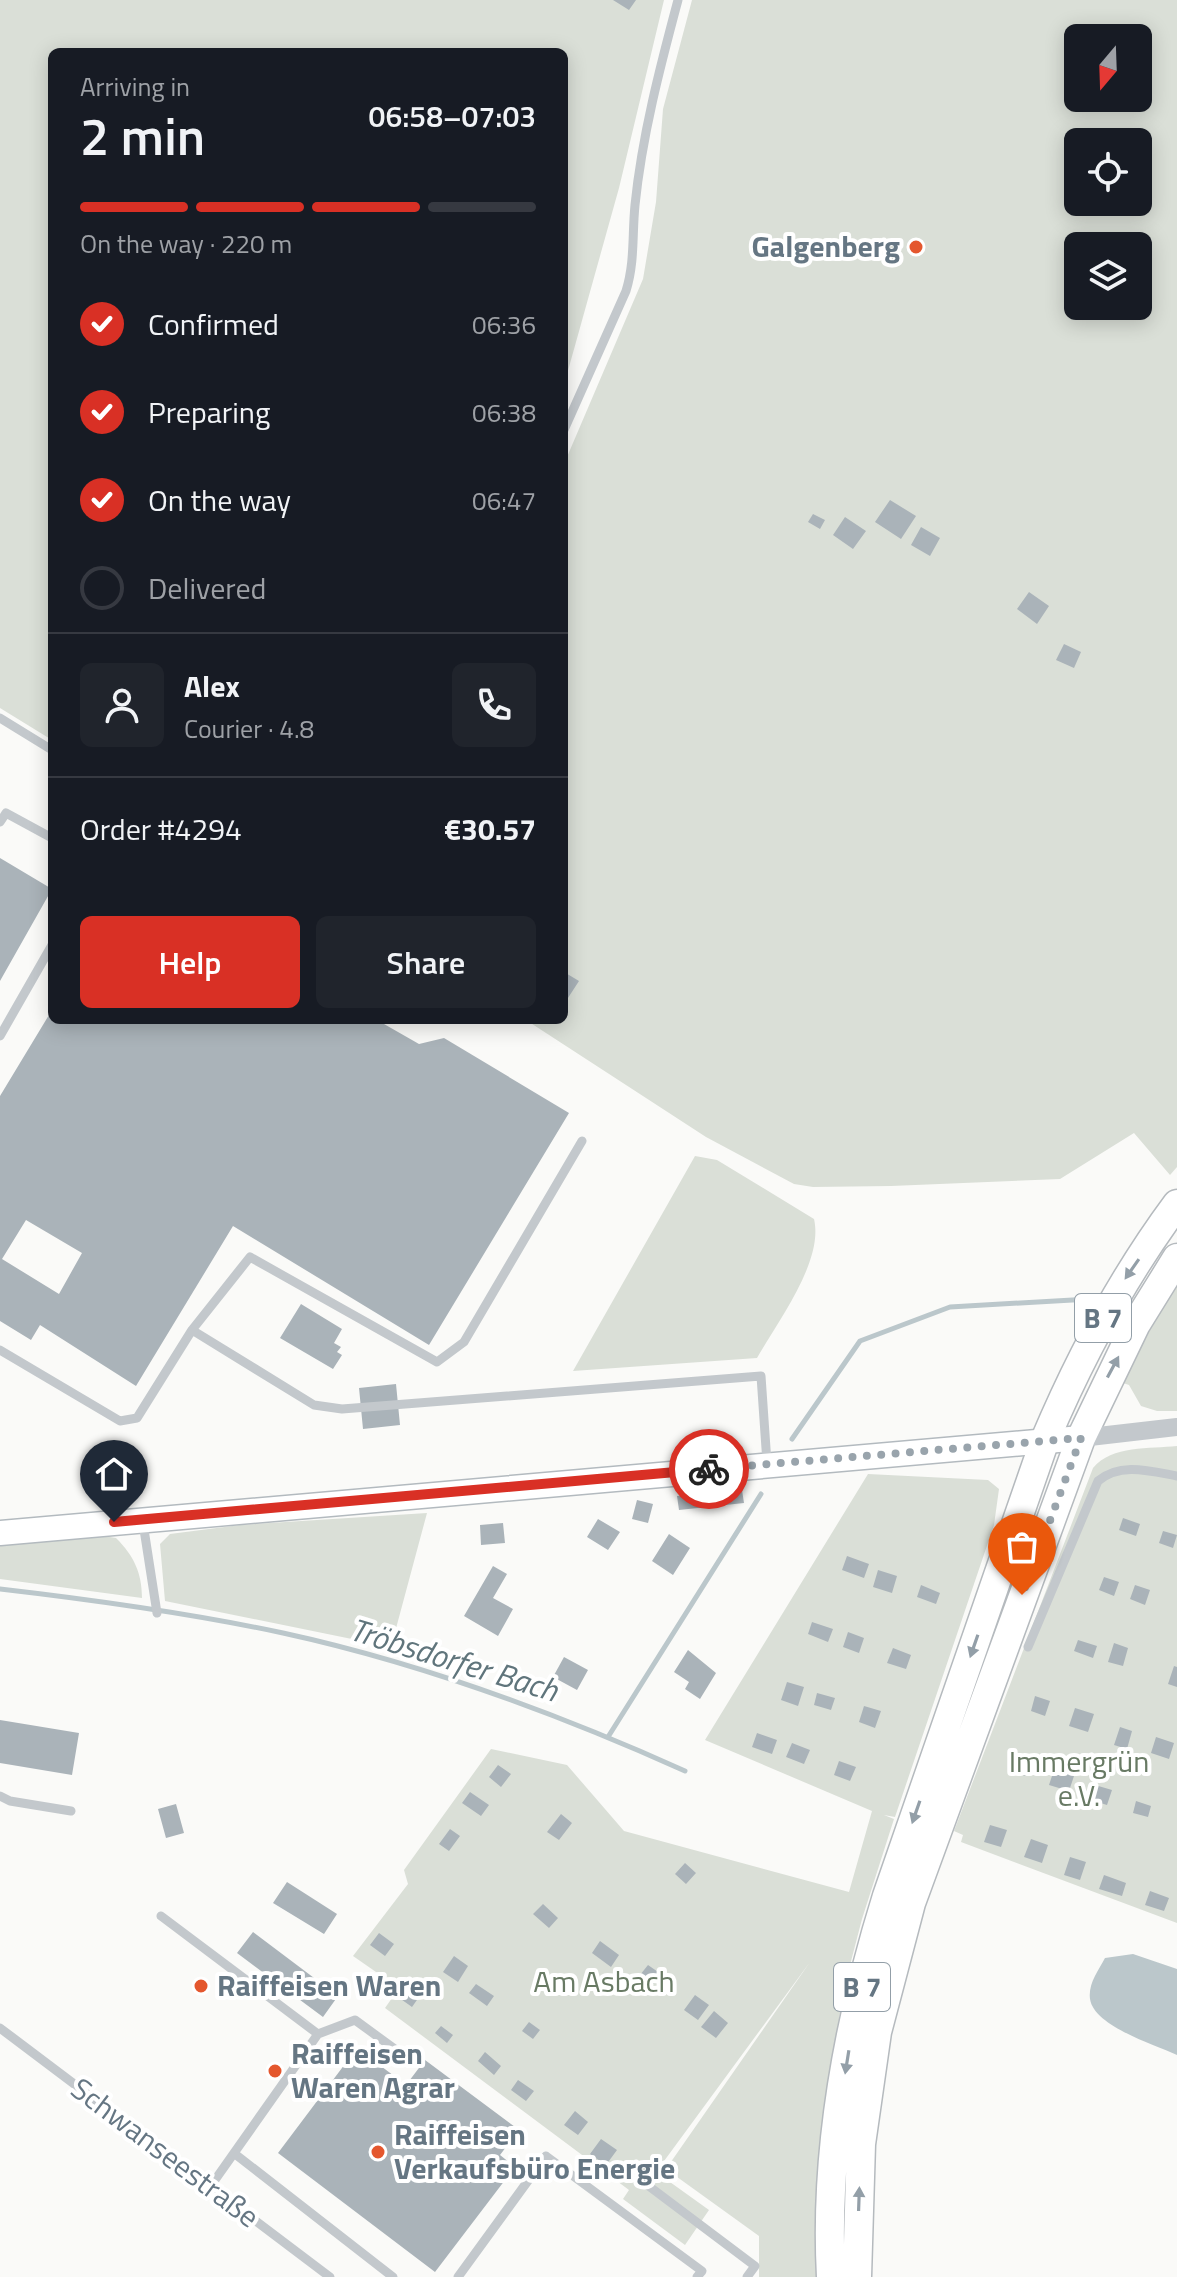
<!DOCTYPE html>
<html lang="en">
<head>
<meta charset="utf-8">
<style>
  body { margin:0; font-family:"Titillium Web",sans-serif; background:#20242c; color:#f1f3f6; height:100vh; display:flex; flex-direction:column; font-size:30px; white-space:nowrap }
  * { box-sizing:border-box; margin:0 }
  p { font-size:26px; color:#9ea1a6 }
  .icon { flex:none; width:44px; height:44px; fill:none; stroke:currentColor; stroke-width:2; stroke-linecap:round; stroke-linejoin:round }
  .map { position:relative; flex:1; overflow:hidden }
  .details { position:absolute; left:48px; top:48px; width:520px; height:976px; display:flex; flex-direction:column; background:#171b24; border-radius:12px; box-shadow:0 4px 20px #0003 }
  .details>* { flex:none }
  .needle { width:52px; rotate:199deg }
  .buttons { position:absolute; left:1064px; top:24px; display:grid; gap:16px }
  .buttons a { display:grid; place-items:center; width:88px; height:88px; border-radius:12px; background:#171b24; box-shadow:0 4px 20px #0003; font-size:40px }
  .pin { position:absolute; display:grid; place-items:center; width:68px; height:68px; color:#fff; margin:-82px -34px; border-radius:50% 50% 50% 0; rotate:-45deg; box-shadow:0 0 8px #0007 }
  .pin .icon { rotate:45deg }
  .courier { position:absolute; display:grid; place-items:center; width:80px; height:80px; margin:-40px; border:6px solid #d93025; border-radius:50%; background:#fff; color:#222; box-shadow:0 2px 10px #0007 }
  .overview em { font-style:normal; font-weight:600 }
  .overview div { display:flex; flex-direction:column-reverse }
  .overview { display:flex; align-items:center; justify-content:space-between; height:136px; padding:0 32px }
  h1 { font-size:52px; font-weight:600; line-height:60px }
  .bar { display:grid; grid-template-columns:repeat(4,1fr); gap:12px 8px; align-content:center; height:96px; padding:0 32px }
  .bar i { height:10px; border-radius:6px; background:#363941 }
  .bar .active { background:#d93025 }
  .bar p { grid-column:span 4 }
  .line { display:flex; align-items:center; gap:20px; padding:0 32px; border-top:2px solid #363941 }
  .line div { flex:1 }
  .round { display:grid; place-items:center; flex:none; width:84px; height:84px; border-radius:12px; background:#20242c }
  ol { padding:0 32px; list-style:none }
  li { display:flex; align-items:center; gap:24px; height:88px }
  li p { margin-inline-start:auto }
  li .icon { padding:8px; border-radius:50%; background:#d93025; color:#fff; stroke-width:4 }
  li:last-child { color:#9ea1a6 }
  li i { width:44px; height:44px; border:4px solid #363941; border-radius:50% }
  .primary-button { display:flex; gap:16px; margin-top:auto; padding:16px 32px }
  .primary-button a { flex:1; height:92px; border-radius:12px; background:#d93025; color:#fff; font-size:32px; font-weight:600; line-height:92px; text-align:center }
  .primary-button a+a { background:#20242c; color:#f1f3f6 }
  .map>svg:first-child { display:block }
</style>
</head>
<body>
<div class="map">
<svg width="1177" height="2277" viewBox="0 0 1177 2277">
  <rect width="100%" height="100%" fill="#fafaf8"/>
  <path fill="#dadfd7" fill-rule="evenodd" d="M0 0H664L619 188 564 385V52H52V740L0 708Z
    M692 0H1177V1167L1170 1175 1134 1133 1060 1179 891 1186 813 1187 794 1184 706 1137 526 1020H564V464L643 279 656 202 663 109ZM1078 38H1138V98H1078ZM1078 142H1138V202H1078ZM1078 246H1138V306H1078Z
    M695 1156 717 1160 814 1219C824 1261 778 1321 757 1358L573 1371Z
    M1177 1275V1411H1157L1141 1406 1129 1385 1123 1383 1126 1368Z
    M1177 1446V1923L961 1842 963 1835 954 1831 1093 1468C1112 1445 1150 1449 1177 1446Z
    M868 1474 988 1480 999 1489 994 1525 895 1817 884 1815 894 1819 862 1919 843 1992 834 2055 822 2277H759V2236L666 2169 810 1962 656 2172 709 2210 685 2245 623 2199 629 2190 385 2008 399 1988 353 1956 408 1884 404 1870 491 1749 567 1765 624 1831 849 1892 872 1811 705 1740Z
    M427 1513 391 1647 165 1601 160 1544 170 1534 240 1525Z
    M104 1536 116 1538C134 1556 142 1573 142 1598L0 1579V1545Z"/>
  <path fill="#bbc7cb" d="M1133 1954 1177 1969V2055C1153 2044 1094 2026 1090 1999 1088 1984 1098 1971 1105 1958Z"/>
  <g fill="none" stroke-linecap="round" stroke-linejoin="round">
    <path stroke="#bbc7cb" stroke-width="5" d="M792 1439 860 1341 950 1307 1090 1299
      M0 1589C95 1600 189 1613 283 1633 421 1663 556 1713 685 1771
      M608 1737 761 1494"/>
  </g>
  <path fill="#aab3b9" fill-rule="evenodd" d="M613 0H636L629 10Z
    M890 500 916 516 901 539 875 522Z
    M813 514 825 520 820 529 808 522Z
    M845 517 866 531 853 549 833 535Z
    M921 527 940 538 930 556 911 545Z
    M1029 592 1049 606 1037 624 1017 609Z
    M1064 644 1081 652 1074 668 1056 660Z
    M0 858 52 889 0 981Z
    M564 972 579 981 566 1001 564 1000Z
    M52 1010V1020H377L419 1044 444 1038 569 1113 429 1345 233 1226 136 1386 40 1325 31 1340 0 1321V1096ZM26 1220 82 1253 59 1294 2 1259Z
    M301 1304 342 1329 334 1343 341 1347 337 1352 342 1355 333 1369 280 1338Z
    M396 1384 400 1425 363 1429 359 1388Z
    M742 1490 744 1503 679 1510 677 1496Z
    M637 1500 653 1504 648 1523 632 1519Z
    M1123 1518 1140 1524 1136 1536 1119 1530Z
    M598 1519 620 1532 608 1550 587 1537Z
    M503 1523 505 1543 481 1545 480 1525Z
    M1163 1531 1177 1535 1173 1548 1159 1543Z
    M669 1534 690 1548 673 1575 652 1561Z
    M847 1556 869 1564 864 1578 842 1570Z
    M493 1566 507 1574 493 1598 513 1609 498 1636 464 1616Z
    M878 1570 897 1576 892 1593 873 1587Z
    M1104 1577 1119 1582 1114 1596 1099 1590Z
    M921 1585 940 1593 936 1604 917 1597Z
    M1135 1585 1150 1590 1145 1605 1130 1599Z
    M812 1622 833 1629 828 1642 808 1634Z
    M848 1632 864 1638 859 1653 843 1647Z
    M1078 1640 1097 1646 1093 1658 1074 1651Z
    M1114 1643 1128 1648 1123 1666 1108 1662Z
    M893 1648 911 1655 906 1669 887 1663Z
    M688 1650 716 1673 700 1699 685 1689 689 1682 674 1672Z
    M564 1657 588 1670 577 1690 553 1677Z
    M1174 1666 1177 1667V1687L1168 1684Z
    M787 1682 804 1687 798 1706 781 1700Z
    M817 1693 835 1698 831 1710 814 1705Z
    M1035 1696 1050 1701 1045 1716 1031 1711Z
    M864 1706 881 1711 875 1728 859 1722Z
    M1075 1708 1094 1714 1088 1732 1069 1726Z
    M0 1720 79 1733 72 1775 0 1763Z
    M1120 1727 1132 1731 1127 1749 1114 1745Z
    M757 1733 777 1740 772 1754 752 1747Z
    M1156 1737 1174 1743 1169 1759 1151 1753Z
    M792 1743 810 1750 804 1764 786 1757Z
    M1013 1758 1030 1763 1026 1776 1009 1771Z
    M839 1761 856 1767 850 1781 834 1775Z
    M498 1765 511 1774 501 1787 489 1777Z
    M1055 1767 1075 1773 1069 1791 1049 1785Z
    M1095 1785 1112 1790 1107 1805 1091 1800Z
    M470 1792 489 1805 481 1816 462 1803Z
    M1136 1801 1151 1806 1148 1817 1133 1813Z
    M176 1804 184 1833 166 1838 158 1809Z
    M561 1814 572 1823 559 1840 547 1832Z
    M990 1825 1007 1830 1001 1847 984 1842Z
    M450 1829 460 1836 449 1851 439 1844Z
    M1031 1839 1048 1845 1042 1863 1024 1857Z
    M1070 1857 1086 1862 1080 1880 1064 1875Z
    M685 1863 696 1873 686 1884 675 1874Z
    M1104 1875 1126 1883 1122 1896 1099 1889Z
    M287 1882 337 1914 324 1934 273 1903Z
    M1150 1891 1169 1898 1164 1911 1145 1905Z
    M543 1904 558 1918 549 1928 533 1914Z
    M253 1932 338 1996 323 2017 237 1953Z
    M379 1933 394 1944 385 1956 370 1945Z
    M600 1941 619 1955 611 1967 592 1953Z
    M454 1956 468 1966 458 1982 443 1972Z
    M648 1965 661 1974 653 1984 640 1975Z
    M411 1980 424 1990 412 2007 398 1997Z
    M476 1984 494 1996 487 2006 469 1993Z
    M695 1995 709 2005 698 2020 684 2010Z
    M714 2011 728 2023 716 2038 701 2027Z
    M529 2022 540 2030 533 2039 522 2031Z
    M441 2026 453 2035 447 2043 435 2033Z
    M357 2048 406 2085 425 2060 519 2130 500 2155 515 2167 435 2272 278 2153Z
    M485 2052 501 2066 494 2075 478 2061Z
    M518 2080 534 2091 526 2101 511 2090Z
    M575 2111 588 2122 578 2135 564 2125Z
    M601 2139 617 2150 606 2165 590 2154Z"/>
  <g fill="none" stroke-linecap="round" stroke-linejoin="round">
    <g stroke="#b3babf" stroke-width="27">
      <path id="secondary" d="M0 1533 1081 1438"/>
    </g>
    <g stroke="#b5babe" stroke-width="31">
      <path id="primary" d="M831 2277C824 2149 849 2018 887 1896L1045 1440C1081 1355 1122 1278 1177 1204
        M857 2277 861 2144 877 2032 911 1903 1081 1438 1136 1324 1177 1258"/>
    </g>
    <path stroke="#c3c8cc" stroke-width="9" d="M564 430 626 291C635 262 632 235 635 205 642 136 660 67 678 0
      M0 718 52 750
      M0 822 6 813 52 838
      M0 1036 52 945
      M582 1141 464 1342 437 1362 250 1257 192 1330 314 1405 342 1409 761 1376 767 1463
      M0 1350 120 1421 137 1418 192 1330
      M143 1523 157 1613
      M1028 1647 1098 1481C1120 1462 1150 1471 1177 1476
      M0 1796 10 1801 71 1811
      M161 1916 318 2034
      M0 2028 330 2277
      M235 2154 393 2277
      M642 2181 755 2266 747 2277
      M210 2187 318 2034 355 2020 407 2058
      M458 2277 546 2156 702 2271 697 2277"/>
    <path stroke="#c3c8cc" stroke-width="18" d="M1081 1438 1177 1427"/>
    <use href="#secondary" stroke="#fff" stroke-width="24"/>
    <use href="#primary" stroke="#fff" stroke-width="28"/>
  </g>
  <defs><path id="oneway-solid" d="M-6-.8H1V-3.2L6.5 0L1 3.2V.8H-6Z" transform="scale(2)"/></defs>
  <g fill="#939fa8">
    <use href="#oneway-solid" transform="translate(1132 1269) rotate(125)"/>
    <use href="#oneway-solid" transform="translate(1113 1367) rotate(-62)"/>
    <use href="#oneway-solid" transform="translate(974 1646) rotate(109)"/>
    <use href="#oneway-solid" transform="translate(916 1812) rotate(109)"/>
    <use href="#oneway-solid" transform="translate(847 2062) rotate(99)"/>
    <use href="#oneway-solid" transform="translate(859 2199) rotate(-88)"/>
  </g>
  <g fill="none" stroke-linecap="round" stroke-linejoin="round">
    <path stroke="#99a4ac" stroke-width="8" stroke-dasharray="0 14.4" d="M709 1469 1081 1438 1022 1595"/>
    <path stroke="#d93025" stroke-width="10" d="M114 1522 709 1469"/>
  </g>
  <g fill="#e4572e" stroke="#fff" stroke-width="3">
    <circle cx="916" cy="247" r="8"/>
    <circle cx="201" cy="1986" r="8"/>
    <circle cx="275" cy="2071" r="8"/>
    <circle cx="378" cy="2152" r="8"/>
  </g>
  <g text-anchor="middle" stroke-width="8" stroke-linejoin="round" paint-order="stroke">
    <g fill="#fff" stroke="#939fa8" stroke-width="2">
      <rect x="1075" y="1294" width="56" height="48" rx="6"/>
      <rect x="834" y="1963" width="56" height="48" rx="6"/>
    </g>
    <g font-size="28" font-weight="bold" fill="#657683">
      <text x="1103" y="1328">B 7</text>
      <text x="862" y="1997">B 7</text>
    </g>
    <g font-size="30" font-weight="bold" fill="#657683" stroke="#fff" text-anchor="start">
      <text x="900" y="257" text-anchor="end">Galgenberg</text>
      <text x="217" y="1996">Raiffeisen Waren</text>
      <text x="291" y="2064">Raiffeisen<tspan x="291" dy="34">Waren Agrar</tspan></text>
      <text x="394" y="2145">Raiffeisen<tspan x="394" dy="34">Verkaufsbüro Energie</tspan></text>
    </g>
    <g font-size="30" fill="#687a64" stroke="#fff">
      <text x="1079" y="1772">Immergrün<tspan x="1079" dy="34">e.V.</tspan></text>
      <text x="604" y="1992">Am Asbach</text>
    </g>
    <g font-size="30" fill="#657683" stroke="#fff">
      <text transform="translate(165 2153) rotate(37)" y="10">Schwanseestraße</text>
    </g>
    <g font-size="32" font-style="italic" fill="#60757c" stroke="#fff">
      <text transform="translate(454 1660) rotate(17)" y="11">Tröbsdorfer Bach</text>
    </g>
  </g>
</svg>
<div class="buttons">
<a><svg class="needle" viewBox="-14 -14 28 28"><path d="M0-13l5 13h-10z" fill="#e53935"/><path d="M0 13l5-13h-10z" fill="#9ea1a6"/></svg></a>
<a><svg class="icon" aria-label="locate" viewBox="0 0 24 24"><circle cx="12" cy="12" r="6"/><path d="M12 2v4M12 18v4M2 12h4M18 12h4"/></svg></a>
<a><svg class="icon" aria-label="layers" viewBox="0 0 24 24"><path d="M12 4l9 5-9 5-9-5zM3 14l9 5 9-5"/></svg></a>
</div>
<div class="pin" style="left:1022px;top:1595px;background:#ea580c"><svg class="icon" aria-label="bag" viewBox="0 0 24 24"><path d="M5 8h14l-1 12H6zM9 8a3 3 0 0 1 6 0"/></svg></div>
<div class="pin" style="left:114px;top:1522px;background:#1f2937"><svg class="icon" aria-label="home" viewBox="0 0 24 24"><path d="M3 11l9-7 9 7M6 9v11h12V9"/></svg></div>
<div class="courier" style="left:709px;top:1469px"><svg class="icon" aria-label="bike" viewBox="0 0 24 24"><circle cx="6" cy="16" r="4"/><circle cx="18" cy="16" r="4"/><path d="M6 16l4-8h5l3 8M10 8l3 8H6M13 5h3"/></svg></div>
<section class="details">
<div class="overview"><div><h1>2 min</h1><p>Arriving in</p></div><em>06:58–07:03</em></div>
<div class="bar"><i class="active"></i><i class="active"></i><i class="active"></i><i></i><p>On the way · 220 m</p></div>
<ol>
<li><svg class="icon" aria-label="check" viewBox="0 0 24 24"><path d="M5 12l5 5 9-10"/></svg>Confirmed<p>06:36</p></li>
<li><svg class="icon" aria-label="check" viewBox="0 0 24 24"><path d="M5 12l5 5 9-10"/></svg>Preparing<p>06:38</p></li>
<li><svg class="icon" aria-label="check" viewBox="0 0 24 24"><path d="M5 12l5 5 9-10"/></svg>On the way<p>06:47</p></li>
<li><i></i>Delivered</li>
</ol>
<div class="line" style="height:144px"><a class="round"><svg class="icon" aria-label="person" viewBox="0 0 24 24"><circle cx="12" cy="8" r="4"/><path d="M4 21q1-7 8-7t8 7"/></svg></a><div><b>Alex</b><p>Courier · 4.8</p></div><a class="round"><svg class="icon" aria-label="phone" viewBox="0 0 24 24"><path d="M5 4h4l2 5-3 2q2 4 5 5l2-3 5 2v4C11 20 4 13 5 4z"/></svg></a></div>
<div class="line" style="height:104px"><div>Order #4294</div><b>€30.57</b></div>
<div class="primary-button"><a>Help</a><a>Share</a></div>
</section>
</div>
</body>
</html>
